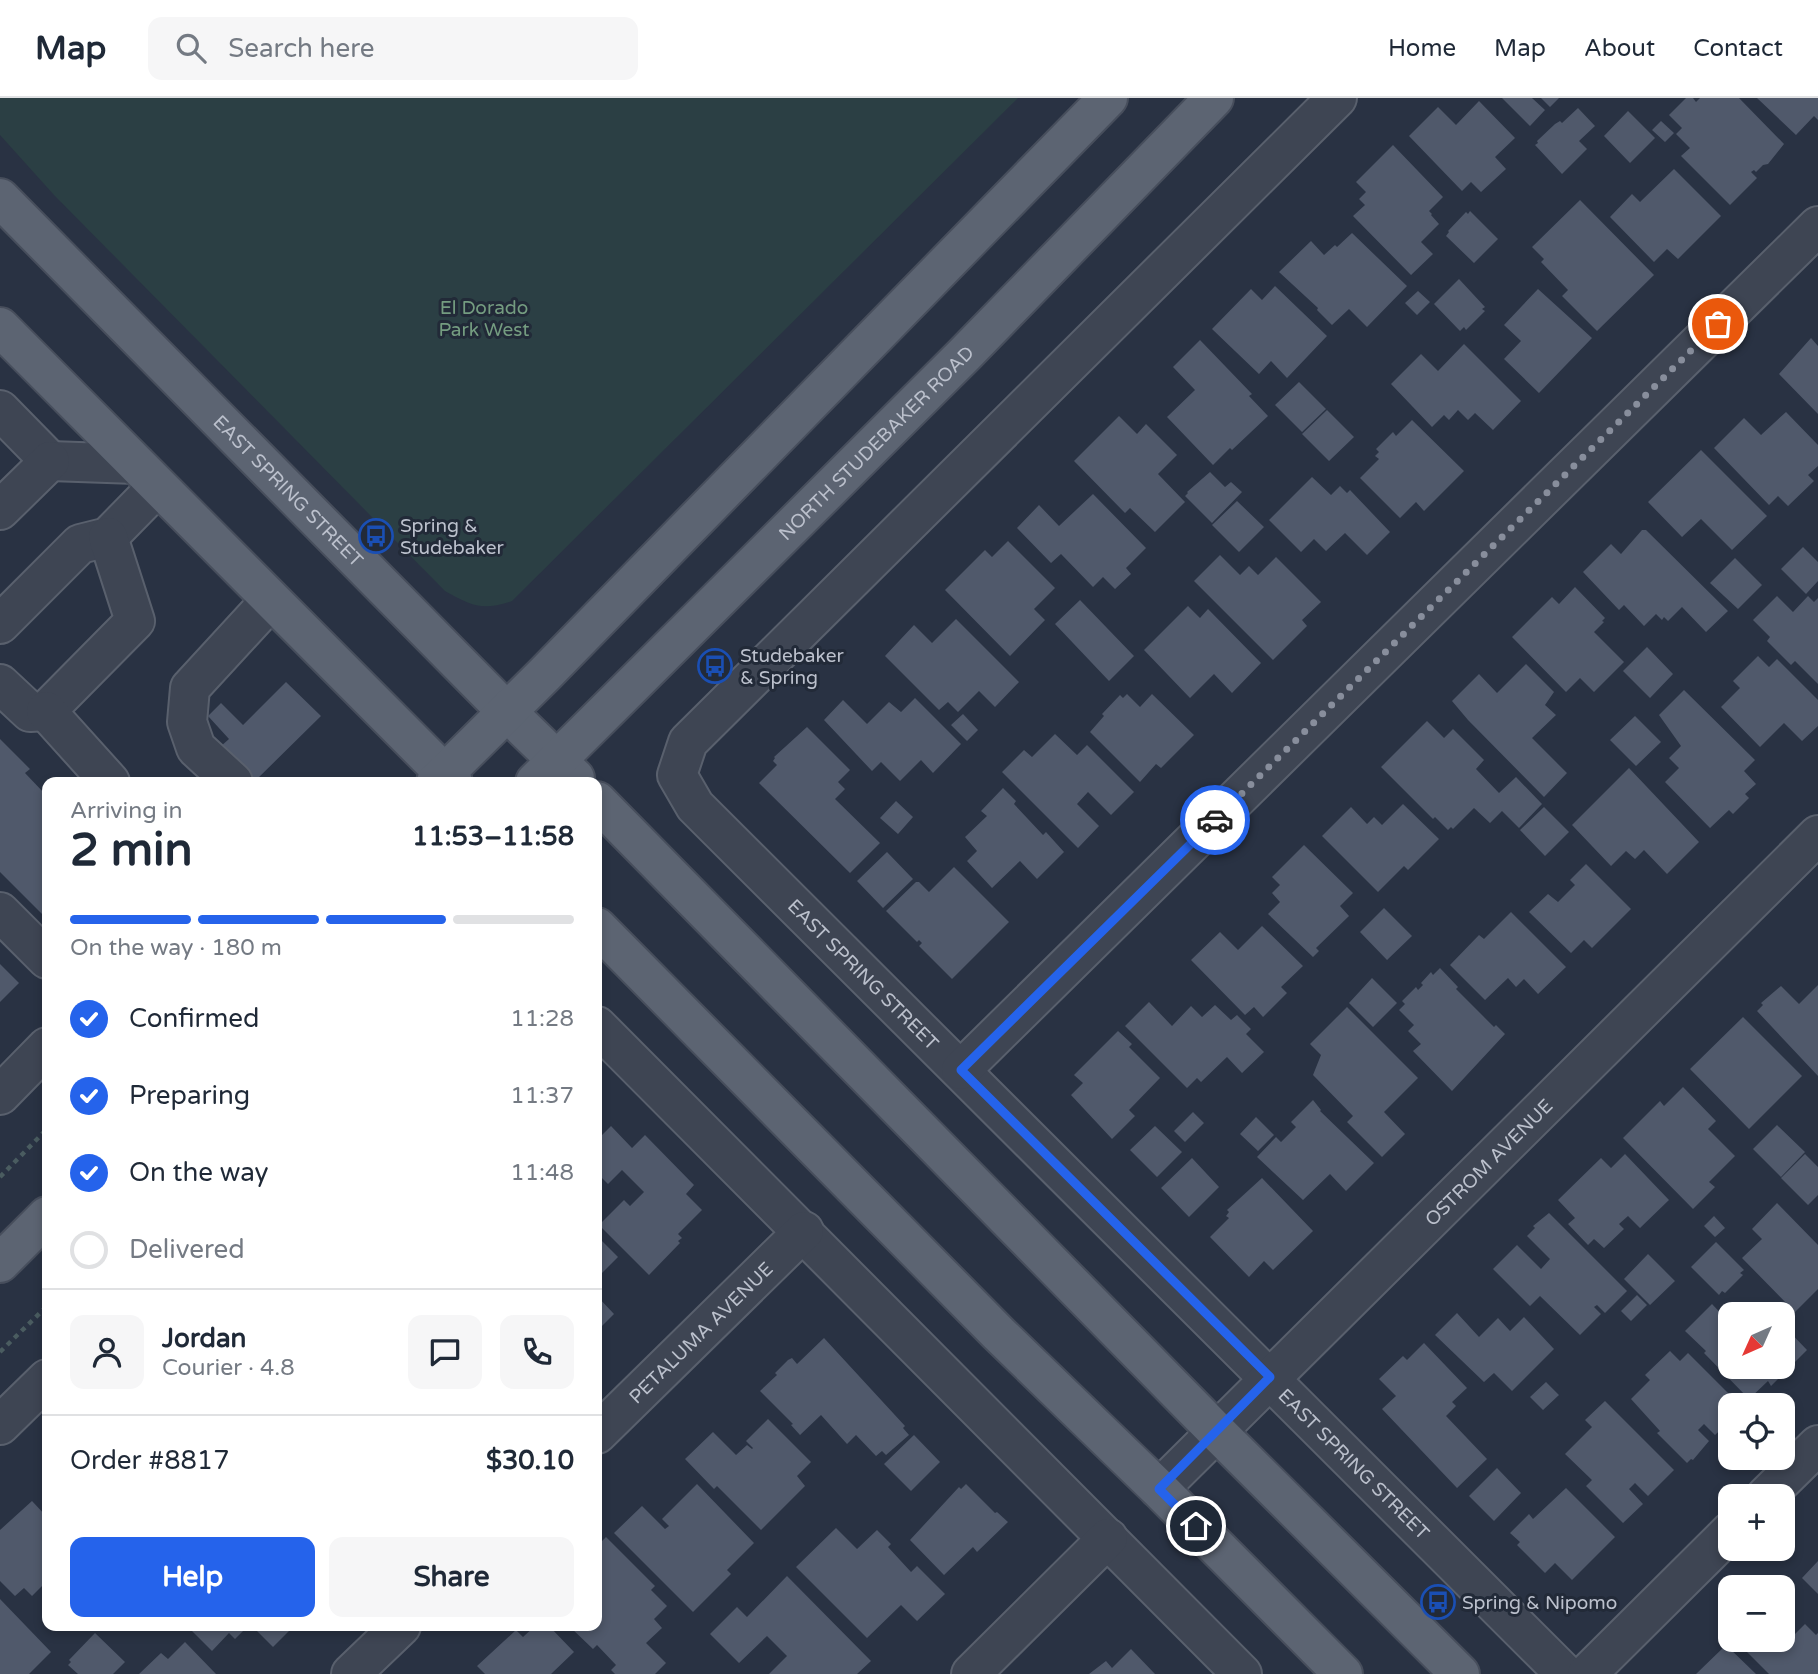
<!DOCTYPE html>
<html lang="en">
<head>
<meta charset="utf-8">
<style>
  body { margin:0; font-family:"Varela Round",sans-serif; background:#f6f6f7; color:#1f2937; height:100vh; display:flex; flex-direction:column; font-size:26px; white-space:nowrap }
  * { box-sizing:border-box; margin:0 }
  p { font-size:23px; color:#747a83 }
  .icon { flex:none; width:38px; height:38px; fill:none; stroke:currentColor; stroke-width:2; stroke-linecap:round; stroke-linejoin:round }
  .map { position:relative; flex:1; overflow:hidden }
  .drawer { position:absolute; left:42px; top:679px; width:560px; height:854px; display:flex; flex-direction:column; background:#fff; border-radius:14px; box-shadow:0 4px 10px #0003 }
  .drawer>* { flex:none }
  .needle { width:46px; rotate:225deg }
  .tools { position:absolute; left:1718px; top:1204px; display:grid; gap:14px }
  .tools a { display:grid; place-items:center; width:77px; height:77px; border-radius:14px; background:#fff; box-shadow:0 4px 10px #0003; font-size:35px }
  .pin { position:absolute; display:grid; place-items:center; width:60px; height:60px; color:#fff; margin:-30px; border:4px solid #fff; border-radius:50%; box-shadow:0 2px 7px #0007 }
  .courier { position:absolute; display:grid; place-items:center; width:70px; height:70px; margin:-35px; border:5px solid #2563eb; border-radius:50%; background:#fff; color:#222; box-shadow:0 2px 9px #0007 }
  .head em { font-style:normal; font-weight:700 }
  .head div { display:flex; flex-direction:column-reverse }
  .head { display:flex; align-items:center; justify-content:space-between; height:119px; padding:0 28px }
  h1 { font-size:46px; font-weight:700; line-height:52px }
  .bar { display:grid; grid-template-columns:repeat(4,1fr); gap:10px 7px; align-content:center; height:84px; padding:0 28px }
  .bar i { height:9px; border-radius:5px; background:#e0e1e3 }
  .bar .on { background:#2563eb }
  .bar p { grid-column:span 4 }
  .line { display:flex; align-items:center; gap:18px; padding:0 28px; border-top:2px solid #e0e1e3 }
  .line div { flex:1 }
  .round { display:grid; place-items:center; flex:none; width:74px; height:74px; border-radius:14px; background:#f6f6f7 }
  ol { padding:0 28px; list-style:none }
  li { display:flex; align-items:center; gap:21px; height:77px }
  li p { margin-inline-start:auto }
  li .icon { padding:7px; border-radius:50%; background:#2563eb; color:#fff; stroke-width:4 }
  li:last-child { color:#747a83 }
  li i { width:38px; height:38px; border:4px solid #e0e1e3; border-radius:50% }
  .button { display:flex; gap:14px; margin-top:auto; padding:14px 28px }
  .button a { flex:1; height:80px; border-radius:14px; background:#2563eb; color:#fff; font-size:28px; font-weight:700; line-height:80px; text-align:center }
  .button a+a { background:#f6f6f7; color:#1f2937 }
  header { display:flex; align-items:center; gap:42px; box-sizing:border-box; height:98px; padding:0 35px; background:#fff; border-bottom:2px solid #e0e1e3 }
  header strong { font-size:33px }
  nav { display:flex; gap:38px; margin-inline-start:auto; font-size:24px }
  .search { width:490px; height:63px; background:#f6f6f7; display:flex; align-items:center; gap:18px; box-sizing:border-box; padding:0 24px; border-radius:14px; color:#747a83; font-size:26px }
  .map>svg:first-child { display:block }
</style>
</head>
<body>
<header>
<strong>Map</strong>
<div class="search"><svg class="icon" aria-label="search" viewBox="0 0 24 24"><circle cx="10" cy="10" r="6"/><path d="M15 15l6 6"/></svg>Search here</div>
<nav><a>Home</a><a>Map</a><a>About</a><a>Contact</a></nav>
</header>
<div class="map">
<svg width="1818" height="1576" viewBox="0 0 1818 1576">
  <rect width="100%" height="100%" fill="#293243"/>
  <path fill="#2b3f44" d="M0 0H1018L512 503C482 513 472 508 445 493L54 97 0 37Z"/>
  <path fill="#50596b" d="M1502 0H1532L1545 12 1530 28Z
    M1541 0H1559L1550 9Z
    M1686 0H1693L1696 4 1700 0H1739L1784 46 1768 66 1763 67 1756 74 1754 72 1751 74 1757 80 1730 107 1681 58 1690 50 1676 36 1682 30 1669 17Z
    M1757 0H1818V22L1814 18 1796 37Z
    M1479 3 1515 40 1495 59 1506 71 1481 94 1471 84 1462 93 1409 38 1438 9 1456 27Z
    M1578 10 1595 28 1579 43 1587 51 1562 76 1535 47 1538 45 1537 43 1555 26 1560 23 1562 25Z
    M1628 13 1655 40 1630 65 1604 38Z
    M1661 23 1674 35 1665 44 1652 32Z
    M1393 47 1443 99 1429 113 1432 116 1431 117 1439 126 1421 144 1433 156 1411 177 1353 118 1365 107 1359 101 1366 94 1356 84Z
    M1674 71 1721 118 1678 161 1667 151 1654 164 1610 119 1632 96 1640 104Z
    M1580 102 1654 177 1597 233 1562 198 1568 192 1541 164 1544 161 1532 149Z
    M1470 113 1498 141 1474 165 1446 138 1449 134 1448 133 1466 114 1468 116Z
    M1352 135 1407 188 1367 229 1349 211 1332 227 1317 212 1318 210 1279 174 1311 143 1324 157 1335 147 1337 149Z
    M1459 181 1485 209 1482 211 1485 213 1466 232 1464 229 1460 233 1434 206Z
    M1275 188 1327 238 1287 280 1271 263 1259 276 1212 231 1251 191 1262 202Z
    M1538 191 1592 240 1539 295 1504 261 1521 243 1504 227Z
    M1418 193 1430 204 1417 217 1405 205Z
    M1811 240 1818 248V316L1779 276Z
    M1200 242 1252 296 1249 298 1268 318 1232 352 1230 350 1213 367 1167 319 1195 292 1173 269Z
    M1464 246 1521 303 1493 332 1475 315 1468 322 1458 312 1449 322 1444 317 1432 329 1391 286 1421 256 1438 273Z
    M1299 284 1326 311 1302 334 1275 307Z
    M1327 312 1354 339 1329 363 1302 336Z
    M1786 314 1818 347V368L1808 377 1814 383 1788 408 1778 398 1769 407 1714 350 1744 320 1761 337Z
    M1119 318 1137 336 1146 326 1177 357 1158 376 1185 404 1155 434 1130 410 1125 415 1074 363Z
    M1412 322 1464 373 1424 413 1416 404 1400 420 1360 380 1379 361 1375 358 1379 354 1376 351 1393 334 1396 338Z
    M1701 352 1767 418 1732 452 1701 421 1682 439 1648 404Z
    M1210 374 1225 389 1231 384 1242 394 1212 425 1185 398 1188 395 1187 394Z
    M1312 379 1331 397 1340 388 1347 395 1350 392 1390 434 1367 457 1345 435 1326 453 1314 441 1301 454 1269 422Z
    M1093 396 1146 450 1126 470 1131 476 1115 491 1103 479 1093 489 1061 456 1051 465 1017 430 1039 407 1059 428Z
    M1237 403 1264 429 1239 454 1212 427Z
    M1642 432H1646L1728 513 1706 534 1682 509 1668 523 1664 519 1662 522 1656 516 1644 528 1624 507 1619 512 1583 474 1611 446 1621 456Z
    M1008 443 1055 490 1034 511 1045 522 1010 558 945 492 985 452 992 459Z
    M1803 449 1818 464V483L1806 496 1781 471Z
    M1220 457 1240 477 1249 468 1258 477 1276 459 1321 504 1302 522 1307 528 1273 562 1194 483Z
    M1735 460 1762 487 1738 511 1710 485Z
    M1575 489 1605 520 1602 523 1604 524 1594 534 1624 564 1594 594 1580 580 1566 594 1512 539 1552 499 1559 506Z
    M1777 498 1793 514 1808 498 1814 504 1818 500V586L1795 563 1791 567 1767 543 1770 539 1753 522Z
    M1080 502 1134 558 1109 583 1055 526Z
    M1188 508 1200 520 1208 511 1261 565 1232 595 1214 576 1190 600 1144 552Z
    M956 521 1019 584 995 609 979 593 958 614 948 604 939 612 885 558 914 527 932 545Z
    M1647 549 1673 576 1650 600 1623 573Z
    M1758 558 1769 569 1777 561 1818 602V628L1802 643 1784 625 1760 649 1721 609 1740 590 1733 583Z
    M1526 566 1554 594 1545 607 1556 617 1532 640 1567 675 1544 699 1468 622 1452 603 1479 576 1497 595Z
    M286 584 321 618 254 684 220 649 229 641 208 618 221 605 243 627Z
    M1684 592 1755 662 1744 673 1756 686 1745 696 1749 700 1733 716 1729 712 1710 730 1665 684 1679 670 1669 660 1681 648 1659 617Z
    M1127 596 1140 609 1152 596 1194 637 1161 670 1156 666 1140 684 1090 634 1104 618 1102 616 1120 597 1123 600Z
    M915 600 961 646 933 675 921 662 900 683 881 664 872 673 824 622 843 602 867 626 889 604 901 614Z
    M963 616 978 632 967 643 951 627Z
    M1635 618 1661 644 1636 668 1610 642Z
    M1427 623 1444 640 1453 631 1484 662 1476 671 1499 695 1516 679 1542 706 1519 730 1502 713 1490 725 1474 710 1453 731 1451 729 1448 732 1435 719 1433 721 1381 669Z
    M807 629 850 672 838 684 845 691 835 701 880 745 850 775 759 685 777 667 773 663 775 660 774 659Z
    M1055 636 1077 657 1087 647 1134 694 1111 717 1088 694 1077 706 1099 728 1078 750 1002 674 1024 652 1032 659Z
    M0 641 30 671 25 675 45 696 47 694V821L0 774Z
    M1629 670 1699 744 1667 776 1644 752 1635 761 1626 753 1611 768 1572 727Z
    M1003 690 1016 703 1014 706 1043 737 1046 734 1064 754 1037 781 1020 763 992 790 967 763 977 753 965 739 987 718 981 713Z
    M896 703 913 719 898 736 880 720Z
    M1403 706 1439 741 1408 772 1404 768 1378 794 1322 738 1351 709 1367 726 1374 719 1382 727Z
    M1544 709 1569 734 1545 758 1520 732Z
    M1304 747 1353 795 1340 808 1349 818 1316 850 1319 853 1313 859 1268 816 1280 804 1272 795 1280 787 1272 779Z
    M887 754 913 781 883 810 857 783Z
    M1586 766 1631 811 1592 850 1584 842 1571 855 1529 814 1548 796 1558 804 1575 787 1570 782Z
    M954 769 1009 824 952 881 919 848 922 845 919 842 917 844 886 813 916 784H919L929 794Z
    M1384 810 1412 838 1387 862 1360 834Z
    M1511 814 1566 869 1538 896 1524 881 1516 889 1508 880 1485 902 1450 867 1479 837 1484 841Z
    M1262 828 1303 868 1281 889 1287 895 1263 919 1254 909 1245 917 1191 862 1220 834 1238 852Z
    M0 866 19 885 0 904Z
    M1440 870 1458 889 1456 891 1494 929 1496 927 1505 936 1452 993 1413 953 1421 946 1408 933 1414 927 1399 912 1405 906 1402 903 1416 889 1418 892 1423 887 1421 885 1431 874 1433 877Z
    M1372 880 1397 905 1373 929 1349 905Z
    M1818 887V978L1757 913 1763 907 1761 905 1781 888 1799 906Z
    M1149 904 1172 928 1191 908 1202 919 1215 907 1231 922 1237 917 1251 931 1246 936 1264 954 1242 975 1227 959 1201 984 1197 980 1187 990 1125 928Z
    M1347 909 1418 980 1384 1014 1405 1036 1382 1059 1347 1024 1353 1018 1313 977 1321 957 1310 946Z
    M1743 919 1802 978 1749 1031 1690 971Z
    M1118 933 1132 946 1129 949 1160 980 1129 1012 1135 1018 1112 1041 1071 997 1083 985 1074 977Z
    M1683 989 1716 1023 1708 1031 1735 1058 1709 1084 1715 1089 1693 1111 1623 1040 1660 1003 1664 1008Z
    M1313 1002 1321 1012 1320 1013 1374 1065 1346 1093 1330 1076 1303 1102 1257 1059 1276 1039 1281 1044 1296 1029 1291 1024Z
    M1193 1014 1204 1025 1185 1044 1174 1033Z
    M1256 1019 1274 1037 1258 1053 1240 1036Z
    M1777 1027 1805 1054 1781 1079 1753 1051Z
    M611 1028 632 1050 645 1037 694 1087 686 1096 702 1112 678 1136 682 1140 678 1143 680 1145 649 1177 599 1127 624 1102 630 1108 644 1094 622 1072 608 1086 597 1075V1042Z
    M1155 1028 1182 1054 1157 1079 1130 1052Z
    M1625 1056 1669 1102 1640 1130 1628 1118 1619 1126 1624 1131 1604 1150 1594 1141 1588 1147 1568 1126 1575 1120 1558 1102 1601 1060 1611 1070Z
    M1805 1056 1818 1069V1097L1808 1107 1781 1080Z
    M1192 1060 1219 1089 1189 1119 1161 1090Z
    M1262 1080 1313 1133 1273 1172 1264 1163 1249 1179 1210 1139 1229 1120 1226 1118 1229 1114 1227 1112Z
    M1777 1105 1818 1147V1191L1795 1214 1742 1160 1762 1141 1752 1131Z
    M1549 1115 1627 1193 1605 1215 1597 1207 1594 1209 1601 1216 1580 1237 1540 1198 1530 1208 1493 1171 1517 1147 1541 1171 1550 1161 1527 1138 1535 1130 1533 1128Z
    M1714 1118 1725 1130 1715 1139 1704 1128Z
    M597 1138 618 1159 597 1180Z
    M1716 1144 1744 1172 1740 1175 1743 1177 1725 1195 1722 1193 1719 1197 1691 1169Z
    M1648 1156 1675 1183 1650 1207 1624 1181Z
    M1637 1197 1647 1207 1631 1223 1621 1213Z
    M597 1198 614 1216 597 1233Z
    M1712 1206 1730 1225 1731 1224V1269H1783V1227L1807 1252 1771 1288 1768 1283 1749 1301 1704 1255 1706 1253 1685 1233Z
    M1763 1207 1772 1216H1754Z
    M1457 1215 1479 1239 1498 1220 1510 1233 1524 1219 1554 1251 1512 1293 1494 1275 1484 1284 1435 1237Z
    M824 1240 905 1328 903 1330 909 1337 886 1357 882 1353 876 1358 856 1337 847 1346 821 1317 800 1337 791 1327 793 1326 760 1293 777 1277 775 1275 788 1262 792 1260 797 1266Z
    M1424 1245 1467 1290 1452 1304 1456 1308 1446 1318 1487 1361 1457 1390 1382 1311 1396 1298 1379 1281 1403 1258 1407 1262Z
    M1670 1253 1680 1263 1688 1255 1740 1307H1731V1322L1715 1337 1704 1326 1698 1332 1709 1343 1693 1362 1691 1361 1687 1365 1657 1335 1660 1333 1631 1301 1650 1282 1645 1277Z
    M1546 1284 1559 1297 1543 1312 1530 1299Z
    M1605 1303 1674 1372 1648 1398 1635 1385 1629 1391 1643 1406 1623 1425 1586 1388 1592 1382 1565 1356 1592 1329 1585 1322Z
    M768 1321 811 1364 797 1378 805 1388 761 1432 717 1388 714 1391 685 1361 713 1334 736 1357 747 1347 752 1351 753 1350 746 1343Z
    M914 1337 940 1364 911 1393 884 1366Z
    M1497 1370 1521 1395 1494 1423 1469 1398Z
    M697 1386 754 1445 727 1472 731 1476 693 1514 614 1435 642 1408 665 1431 669 1428 662 1421Z
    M966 1386 995 1415 997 1414 1008 1424 977 1454 973 1449 944 1477 910 1442 959 1389 961 1391Z
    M1566 1390 1615 1439 1572 1482 1555 1465 1545 1475 1517 1447 1520 1444 1510 1435 1529 1416 1533 1421Z
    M32 1403 47 1419V1483L32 1498 24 1490 15 1498 0 1483V1432Z
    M836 1430 857 1451 877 1432 891 1446 888 1449 911 1474 917 1468 945 1496 917 1523 901 1507 867 1540 796 1469Z
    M606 1439 655 1488 651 1492 667 1508 654 1521 662 1530 646 1545 666 1565 655 1576H615L611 1572 616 1567 597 1547 593 1551 569 1528H597V1448Z
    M1818 1463V1496L1802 1480Z
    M787 1478 871 1563 857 1576H769L787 1558 767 1538 739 1565 710 1536 737 1509 747 1519Z
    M0 1501 51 1554 29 1576H0Z
    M1805 1526 1816 1537 1818 1535V1576H1769L1739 1546 1742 1542H1781L1785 1546Z
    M187 1528H248L235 1541 229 1535 212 1553Z
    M252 1528H294L273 1549Z
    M535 1528H549L574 1554 551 1576H485L477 1568 516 1532 523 1539Z
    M95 1535 125 1564 113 1576H78L68 1567 71 1564 69 1562Z
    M185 1544 216 1576H139L161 1555 168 1561Z
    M1726 1547 1756 1576H1696Z
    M1131 1551 1155 1576H1089L1106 1563 1112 1570Z"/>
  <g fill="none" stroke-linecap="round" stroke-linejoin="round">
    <g stroke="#59606d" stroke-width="42">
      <g id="minor">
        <path id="s1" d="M1337 0 688 644 677 677 695 708 1565 1576"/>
        <path d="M0 312 50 363"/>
        <path d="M50 363 136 366"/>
        <path d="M0 412 50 363"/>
        <path d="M0 526 80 446 108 439 157 389"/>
        <path d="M0 586 30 614 46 613 135 523 108 439"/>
        <path d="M46 613 110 684"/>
        <path d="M233 684 196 650 187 624 190 590 271 502"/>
        <path d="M0 814 47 861"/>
        <path d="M597 928 1242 1576"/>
        <path d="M961 972 1818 128"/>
        <path d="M0 997 47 949"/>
        <path d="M0 1327 47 1281"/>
        <path id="s2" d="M597 1336 804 1133"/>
        <path id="s3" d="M1159 1391 1818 737"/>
        <path d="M1766 1398 1818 1347"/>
        <path d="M351 1576 401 1528"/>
        <path d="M971 1576 1108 1440"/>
        <path d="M1587 1576 1731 1433"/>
      </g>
    </g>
    <g stroke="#474e5c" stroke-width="42">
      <g id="major">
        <path id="s4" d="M0 100 506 613 575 680"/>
        <path d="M0 229 453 684"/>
        <path d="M436 684 545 576 1108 0"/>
        <path id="s5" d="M535 684 965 256 1214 0"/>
        <path d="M597 703 1216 1333 1460 1576"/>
        <path d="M597 829 998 1235 1159 1391 1343 1576"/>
        <path d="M0 1165 47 1118"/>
      </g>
    </g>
    <path stroke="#4a5c60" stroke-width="4.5" stroke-dasharray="5 5" stroke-linecap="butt" d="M0 1079 47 1031
      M0 1254 47 1208"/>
    <use href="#minor" stroke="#3e4553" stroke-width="38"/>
    <use href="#major" stroke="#5c6472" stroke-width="38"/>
  </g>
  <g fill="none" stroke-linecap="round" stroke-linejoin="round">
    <path stroke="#888e9c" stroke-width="7" stroke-dasharray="0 12.6" d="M1215 722 1718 226"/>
    <path stroke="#2563eb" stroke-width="9" d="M1196 1428 1159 1391 1270 1279 961 972 1215 722"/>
  </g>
  <defs>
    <g id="bus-ring" transform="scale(1.75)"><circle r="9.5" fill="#222a38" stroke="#1a4fb4" stroke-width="1.5"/><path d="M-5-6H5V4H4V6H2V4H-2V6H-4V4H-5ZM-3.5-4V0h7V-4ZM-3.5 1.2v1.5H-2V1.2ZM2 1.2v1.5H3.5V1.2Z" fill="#1a4fb4"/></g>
  </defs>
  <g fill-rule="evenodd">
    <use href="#bus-ring" x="376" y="438"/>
    <use href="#bus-ring" x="715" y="568"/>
    <use href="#bus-ring" x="1438" y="1504"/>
  </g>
  <g text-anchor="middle" stroke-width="6" stroke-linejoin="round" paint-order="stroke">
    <g font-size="19" fill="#749c80" stroke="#222a38">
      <text x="484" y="216">El Dorado<tspan x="484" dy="22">Park West</tspan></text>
    </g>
    <g font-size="19" fill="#bbc0cc" stroke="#222a38">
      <text dy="7" stroke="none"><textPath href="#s5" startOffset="481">NORTH STUDEBAKER ROAD</textPath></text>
      <text dy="7" stroke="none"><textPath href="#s4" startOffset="411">EAST SPRING STREET</textPath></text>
      <text dy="7" stroke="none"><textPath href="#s1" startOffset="1223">EAST SPRING STREET</textPath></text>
      <text dy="7" stroke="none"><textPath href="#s3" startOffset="464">OSTROM AVENUE</textPath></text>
      <text dy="7" stroke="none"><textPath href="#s2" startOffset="145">PETALUMA AVENUE</textPath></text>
      <text dy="7" stroke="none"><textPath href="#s1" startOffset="1916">EAST SPRING STREET</textPath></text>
    </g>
    <g font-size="19" fill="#bbc0cc" stroke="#222a38" text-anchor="start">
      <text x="400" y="434">Spring &amp;<tspan x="400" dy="22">Studebaker</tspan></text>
      <text x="740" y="564">Studebaker<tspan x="740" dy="22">&amp; Spring</tspan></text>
      <text x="1462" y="1511">Spring &amp; Nipomo</text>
    </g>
  </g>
</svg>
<div class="tools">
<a><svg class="needle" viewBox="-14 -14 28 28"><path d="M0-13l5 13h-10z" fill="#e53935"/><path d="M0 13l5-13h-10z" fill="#747a83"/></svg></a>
<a><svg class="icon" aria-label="locate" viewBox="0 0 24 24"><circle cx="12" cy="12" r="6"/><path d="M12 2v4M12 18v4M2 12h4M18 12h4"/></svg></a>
<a>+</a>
<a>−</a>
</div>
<div class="pin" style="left:1718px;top:226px;background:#ea580c"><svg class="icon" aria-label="bag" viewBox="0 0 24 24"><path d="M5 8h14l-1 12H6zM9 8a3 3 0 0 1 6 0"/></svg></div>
<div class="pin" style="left:1196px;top:1428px;background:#1f2937"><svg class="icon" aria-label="home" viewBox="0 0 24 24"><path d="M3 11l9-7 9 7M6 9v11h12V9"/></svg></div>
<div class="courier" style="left:1215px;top:722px"><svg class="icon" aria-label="car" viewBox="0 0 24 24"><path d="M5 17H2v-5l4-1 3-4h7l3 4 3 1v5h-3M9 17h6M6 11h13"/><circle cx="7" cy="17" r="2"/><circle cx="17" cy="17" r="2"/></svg></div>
<section class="drawer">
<div class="head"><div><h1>2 min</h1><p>Arriving in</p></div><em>11:53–11:58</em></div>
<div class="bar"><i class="on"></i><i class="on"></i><i class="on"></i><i></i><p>On the way · 180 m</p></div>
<ol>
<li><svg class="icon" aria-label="check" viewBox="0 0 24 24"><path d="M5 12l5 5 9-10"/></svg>Confirmed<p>11:28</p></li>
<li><svg class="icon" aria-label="check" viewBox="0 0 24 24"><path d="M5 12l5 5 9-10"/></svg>Preparing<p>11:37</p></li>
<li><svg class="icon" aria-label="check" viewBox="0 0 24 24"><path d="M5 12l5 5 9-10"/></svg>On the way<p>11:48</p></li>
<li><i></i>Delivered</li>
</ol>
<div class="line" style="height:126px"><a class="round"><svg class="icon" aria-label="person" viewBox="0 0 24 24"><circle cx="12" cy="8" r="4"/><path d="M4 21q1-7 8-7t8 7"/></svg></a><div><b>Jordan</b><p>Courier · 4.8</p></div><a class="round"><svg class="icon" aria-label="chat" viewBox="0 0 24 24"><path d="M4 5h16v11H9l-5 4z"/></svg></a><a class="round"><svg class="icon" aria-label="phone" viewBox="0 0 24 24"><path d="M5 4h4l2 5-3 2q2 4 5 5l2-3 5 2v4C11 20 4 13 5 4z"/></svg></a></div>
<div class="line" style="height:91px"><div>Order #8817</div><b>$30.10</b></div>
<div class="button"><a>Help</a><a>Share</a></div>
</section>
</div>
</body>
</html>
